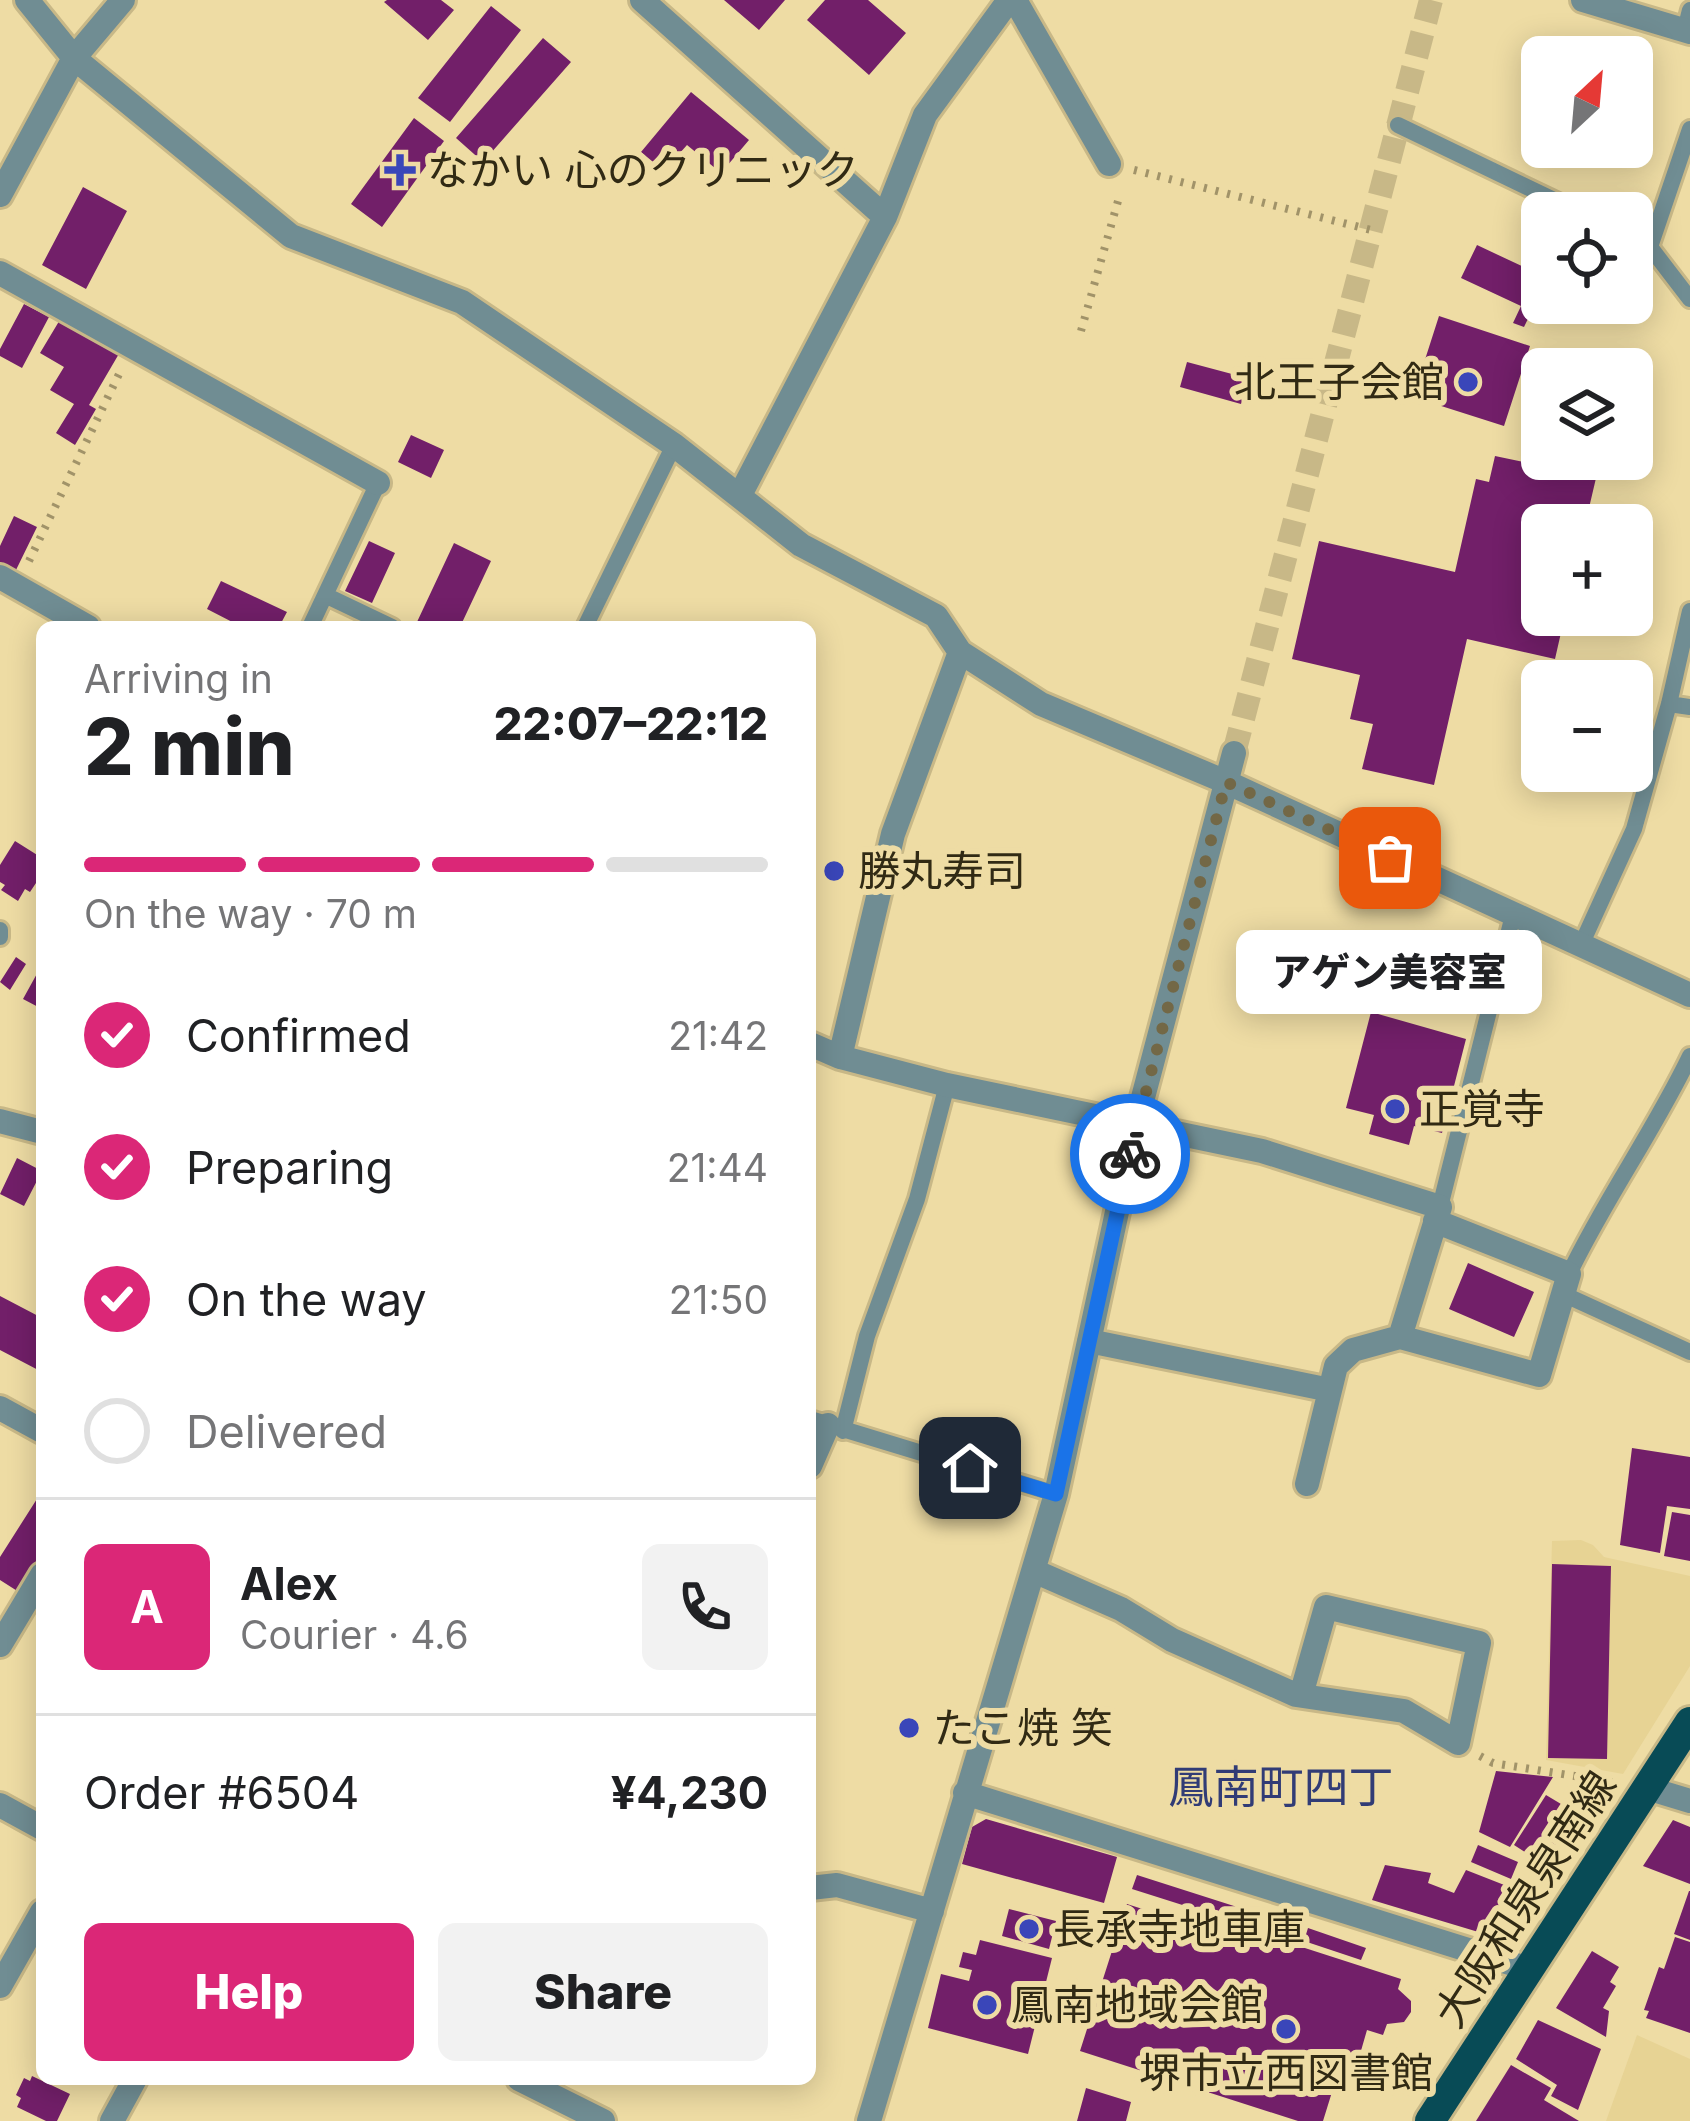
<!DOCTYPE html>
<html lang="en">
<head>
<meta charset="utf-8">
<style>
  body { margin:0; font-family:Inter,"Noto Sans JP",sans-serif; background:#f2f2f2; color:#202124; height:100vh; display:flex; flex-direction:column; font-size:45px; white-space:nowrap }
  * { box-sizing:border-box; margin:0 }
  p { font-size:39px; color:#757577 }
  .icon { flex:none; width:66px; height:66px; fill:none; stroke:currentColor; stroke-width:2; stroke-linecap:round; stroke-linejoin:round }
  .map { position:relative; flex:1; overflow:hidden }
  .details { position:absolute; left:36px; top:621px; width:780px; height:1464px; display:flex; flex-direction:column; background:#fff; border-radius:18px; box-shadow:0 6px 30px #0003 }
  .details>* { flex:none }
  .needle { width:78px; rotate:26deg }
  .controls { position:absolute; left:1521px; top:36px; display:grid; gap:24px }
  .controls a { display:grid; place-items:center; width:132px; height:132px; border-radius:18px; background:#fff; box-shadow:0 6px 30px #0003; font-size:60px }
  .pin { position:absolute; display:grid; place-items:center; width:102px; height:102px; color:#fff; margin:-51px; border-radius:24px; box-shadow:0 6px 18px #0006 }
  .courier { position:absolute; display:grid; place-items:center; width:120px; height:120px; margin:-60px; border:9px solid #1a73e8; border-radius:50%; background:#fff; color:#222; box-shadow:0 3px 15px #0007 }
  .bubble { position:absolute; height:84px; border-radius:18px; background:#fff; box-shadow:0 6px 30px #0003; font-size:39px; font-weight:800; line-height:84px; text-align:center }
  .head em { font-style:normal; font-weight:800 }
  .head div { display:flex; flex-direction:column-reverse }
  .head { display:flex; align-items:center; justify-content:space-between; height:204px; padding:0 48px }
  h1 { font-size:78px; font-weight:800; line-height:90px }
  .bar { display:grid; grid-template-columns:repeat(4,1fr); gap:18px 12px; align-content:center; height:144px; padding:0 48px }
  .bar i { height:15px; border-radius:9px; background:#e0e0e0 }
  .bar .on { background:#db2777 }
  .bar p { grid-column:span 4 }
  .line { display:flex; align-items:center; gap:30px; padding:0 48px; border-top:3px solid #e0e0e0 }
  .line div { flex:1 }
  .round { display:grid; place-items:center; flex:none; width:126px; height:126px; border-radius:18px; background:#f2f2f2 }
  ol { padding:0 48px; list-style:none }
  li { display:flex; align-items:center; gap:36px; height:132px }
  li p { margin-inline-start:auto }
  li .icon { padding:12px; border-radius:50%; background:#db2777; color:#fff; stroke-width:4 }
  li:last-child { color:#757577 }
  li i { width:66px; height:66px; border:6px solid #e0e0e0; border-radius:50% }
  .primary-button { display:flex; gap:24px; margin-top:auto; padding:24px 48px }
  .primary-button a { flex:1; height:138px; border-radius:18px; background:#db2777; color:#fff; font-size:48px; font-weight:800; line-height:138px; text-align:center }
  .primary-button a+a { background:#f2f2f2; color:#202124 }
  .map>svg:first-child { display:block }
</style>
</head>
<body>
<div class="map">
<svg width="1690" height="2121" viewBox="0 0 1690 2121">
  <rect width="100%" height="100%" fill="#eedca4"/>
  <path fill="#e7d394" d="M1581 1540 1593 1545 1604 1557 1690 1576V1666L1623 1774 1546 1760 1552 1541Z
    M1637 2035 1690 2059V2121H1606Z"/>
  <path fill="#721f69" d="M387 0H441L454 10 428 40 384 2Z
    M724 0H785L759 30Z
    M825 0H868L906 33 869 75 807 20Z
    M491 6 521 30 450 122 418 98Z
    M543 38 571 62 483 162 456 138Z
    M691 92 749 140 721 173 687 145 664 171 641 152Z
    M414 118 444 141 382 227 351 204Z
    M83 187 127 211 86 289 42 265Z
    M1477 245 1530 270 1521 288 1539 296 1524 327 1513 323 1521 306 1461 278Z
    M24 304 49 317 22 368 0 356V349Z
    M1439 316 1530 346 1504 426 1413 397Z
    M61 318 120 352 89 405 96 409 75 445 56 433 74 404 50 390 64 367 40 353Z
    M1187 362 1247 378 1241 404 1180 387Z
    M411 435 444 450 431 478 398 462Z
    M1495 456 1547 467 1549 459 1600 461 1585 525H1542V615H1565L1555 659 1467 639 1434 785 1362 769 1373 724 1350 719 1360 675 1292 659 1319 541 1455 572 1476 479 1489 482Z
    M14 516 37 527 16 570 0 562V546Z
    M369 541 395 553 372 603 345 591Z
    M454 543 491 561 460 627H429L417 622Z
    M221 581 287 612 279 627H242L207 609Z
    M15 841 42 858V874L30 892 25 889 18 901 1 890 5 885 0 882V865Z
    M16 957 26 964 10 990 0 982Z
    M39 970 42 971V1009L23 999Z
    M1371 1012 1466 1039 1442 1133 1414 1126 1409 1145 1369 1134 1374 1115 1346 1108Z
    M17 1158 42 1171 24 1206 0 1194Z
    M1468 1263 1534 1292 1514 1337 1449 1309Z
    M0 1296 42 1318V1372L0 1350Z
    M1632 1448 1690 1457V1509L1667 1506 1660 1553 1620 1545Z
    M42 1491V1563L22 1594 0 1580V1557Z
    M1672 1512 1690 1515V1561L1664 1556Z
    M1552 1564 1611 1566 1607 1759 1548 1758Z
    M1496 1771 1553 1777 1510 1847 1479 1832Z
    M1546 1795 1576 1813 1543 1864 1514 1845Z
    M986 1819 1117 1857 1104 1903 962 1864 972 1827Z
    M1673 1820 1690 1827V1884L1643 1866Z
    M1478 1845 1518 1862 1511 1879 1471 1862Z
    M1385 1865 1431 1873 1428 1883 1454 1893 1466 1870 1530 1895 1510 1926 1485 1934 1372 1900Z
    M1137 1875 1259 1914 1255 1928 1132 1889Z
    M1689 1891H1690V1940L1674 1934Z
    M1127 1904 1189 1924 1193 1912 1401 1979 1398 1989 1411 2001V2012L1404 2022 1387 2024 1383 2035 1367 2030 1356 2068 1341 2063 1323 2121H1298L1080 2051Z
    M1009 1909 1056 1921 1049 1949 1002 1936Z
    M1308 1928 1366 1948 1361 1960 1304 1941Z
    M1675 1937 1690 1942V2033L1646 2018 1649 2011 1644 2010 1659 1967 1664 1969Z
    M980 1940 1052 1958 1028 2054 928 2028 941 1974 969 1981 972 1970 959 1967 963 1952 976 1955Z
    M1592 1951 1619 1967 1610 1982 1616 1986 1603 2008 1609 2011 1606 2037 1556 2008Z
    M1538 2020 1601 2049 1578 2110 1551 2096 1557 2085 1516 2059Z
    M1511 2065 1551 2088 1544 2100 1579 2121H1476Z
    M32 2076 70 2094 57 2121H46L17 2107 21 2098 16 2095 24 2078 30 2081Z
    M1086 2088 1131 2102 1126 2121H1077Z"/>
  <g fill="none" stroke-linecap="round" stroke-linejoin="round">
    <path stroke="#c8b887" stroke-width="24" stroke-dasharray="24 12" stroke-linecap="butt" d="M1234 753 1431 0"/>
    <g stroke="#c8b887" stroke-width="22">
      <path id="service" d="M1685 30 1690 10
        M1398 125 1581 213
        M1690 129 1650 247 1690 299
        M1632 238 1650 247
        M327 596 392 627
        M310 627 378 483
        M585 627 674 445
        M1669 704 1690 707
        M0 930V937
        M1582 943 1634 829 1669 704 1690 611
        M1440 1207 1513 915
        M1569 1274C1605 1199 1654 1131 1690 1056
        M1563 1294 1690 1352
        M810 1419 1056 1494
        M843 1431 867 1336 917 1199 947 1085"/>
    </g>
    <g stroke="#c8b887" stroke-width="30">
      <path id="minor" d="M27 0 74 58 291 236 462 302 674 445 801 545 936 616 960 652 1041 704 1226 782 1690 995
        M642 0 885 217
        M1015 0 1109 164
        M1583 0 1690 32
        M0 195 74 58 123 0
        M0 273 378 483
        M740 495 885 217 925 115 1009 0
        M0 577 88 627
        M810 1044 840 1057 947 1085 1262 1151 1440 1207 1400 1337
        M840 1057 893 834 960 652
        M0 1121 42 1132
        M1089 1341 1330 1390
        M0 1408 42 1431
        M810 1466 828 1425
        M1307 1484 1336 1366 1353 1350 1400 1337 1539 1375 1569 1274 1435 1221
        M1034 1571 1121 1609 1172 1640 1296 1695 1404 1711 1458 1743 1479 1643 1326 1607 1301 1695
        M0 1645 42 1575
        M1647 1788 1690 1801
        M965 1793 1529 1969
        M0 1805 42 1828
        M810 1888 837 1885 932 1911
        M0 1986 42 1912
        M519 2079 603 2121
        M112 2121 135 2079
        M869 2121 1056 1494 1136 1124 1234 753"/>
    </g>
    <g stroke="#c8b887" stroke-width="36">
      <path id="primary" d="M1430 2121 1690 1722"/>
    </g>
    <path stroke="#a19369" stroke-width="8" stroke-dasharray="3 9" stroke-linecap="butt" d="M1134 170 1371 230
      M1081 331 1120 194
      M29 561 119 374
      M1480 1756 1493 1763 1612 1782"/>
    <use href="#service" stroke="#708d93" stroke-width="16"/>
    <use href="#minor" stroke="#708d93" stroke-width="24"/>
    <use href="#primary" stroke="#084b56" stroke-width="30"/>
  </g>
  <g fill="none" stroke-linecap="round" stroke-linejoin="round">
    <path stroke="#736846" stroke-width="12" stroke-dasharray="0 21.6" d="M1130 1154 1226 782 1390 858"/>
    <path stroke="#1a73e8" stroke-width="15" d="M970 1468 1056 1494 1130 1154"/>
  </g>
  <g fill="#3a46b9" stroke="#eedca4" stroke-width="4.5">
    <path d="M394 152h12v12h12v12h-12v12h-12v-12h-12v-12h12z"/>
    <circle cx="1468" cy="382" r="12"/>
    <circle cx="834" cy="871" r="12"/>
    <circle cx="1395" cy="1109" r="12"/>
    <circle cx="909" cy="1728" r="12"/>
    <circle cx="1029" cy="1929" r="12"/>
    <circle cx="987" cy="2005" r="12"/>
    <circle cx="1286" cy="2029" r="12"/>
  </g>
  <g text-anchor="middle" stroke-width="12" stroke-linejoin="round" paint-order="stroke">
    <g font-size="42" fill="#312a14" stroke="#eedca4" text-anchor="start">
      <text x="427" y="185">なかい 心のクリニック</text>
      <text x="1444" y="397" text-anchor="end">北王子会館</text>
      <text x="858" y="886">勝丸寿司</text>
      <text x="1419" y="1124">正覚寺</text>
      <text x="933" y="1743">たこ焼 笑</text>
      <text x="1053" y="1944">長承寺地車庫</text>
      <text x="1011" y="2020">鳳南地域会館</text>
      <text x="1286" y="2088" text-anchor="middle">堺市立西図書館</text>
    </g>
    <g font-size="42" fill="#312a14" stroke="#eedca4">
      <text transform="translate(1525 1899) rotate(-57)" y="15">大阪和泉泉南線</text>
    </g>
    <g font-size="45" fill="#313c76" stroke="#eedca4">
      <text x="1281" y="1803">鳳南町四丁</text>
    </g>
  </g>
</svg>
<div class="controls">
<a><svg class="needle" viewBox="-14 -14 28 28"><path d="M0-13l5 13h-10z" fill="#e53935"/><path d="M0 13l5-13h-10z" fill="#757577"/></svg></a>
<a><svg class="icon" aria-label="locate" viewBox="0 0 24 24"><circle cx="12" cy="12" r="6"/><path d="M12 2v4M12 18v4M2 12h4M18 12h4"/></svg></a>
<a><svg class="icon" aria-label="layers" viewBox="0 0 24 24"><path d="M12 4l9 5-9 5-9-5zM3 14l9 5 9-5"/></svg></a>
<a>+</a>
<a>−</a>
</div>
<div class="pin" style="left:1390px;top:858px;background:#ea580c"><svg class="icon" aria-label="bag" viewBox="0 0 24 24"><path d="M5 8h14l-1 12H6zM9 8a3 3 0 0 1 6 0"/></svg></div>
<div class="pin" style="left:970px;top:1468px;background:#1f2937"><svg class="icon" aria-label="home" viewBox="0 0 24 24"><path d="M3 11l9-7 9 7M6 9v11h12V9"/></svg></div>
<div class="courier" style="left:1130px;top:1154px"><svg class="icon" aria-label="bike" viewBox="0 0 24 24"><circle cx="6" cy="16" r="4"/><circle cx="18" cy="16" r="4"/><path d="M6 16l4-8h5l3 8M10 8l3 8H6M13 5h3"/></svg></div>
<div class="bubble" style="left:1236px;top:930px;width:306px">アゲン美容室</div>
<section class="details">
<div class="head"><div><h1>2 min</h1><p>Arriving in</p></div><em>22:07–22:12</em></div>
<div class="bar"><i class="on"></i><i class="on"></i><i class="on"></i><i></i><p>On the way · 70 m</p></div>
<ol>
<li><svg class="icon" aria-label="check" viewBox="0 0 24 24"><path d="M5 12l5 5 9-10"/></svg>Confirmed<p>21:42</p></li>
<li><svg class="icon" aria-label="check" viewBox="0 0 24 24"><path d="M5 12l5 5 9-10"/></svg>Preparing<p>21:44</p></li>
<li><svg class="icon" aria-label="check" viewBox="0 0 24 24"><path d="M5 12l5 5 9-10"/></svg>On the way<p>21:50</p></li>
<li><i></i>Delivered</li>
</ol>
<div class="line" style="height:216px"><b class="round" style="background:#db2777;color:#fff">A</b><div><b>Alex</b><p>Courier · 4.6</p></div><a class="round"><svg class="icon" aria-label="phone" viewBox="0 0 24 24"><path d="M5 4h4l2 5-3 2q2 4 5 5l2-3 5 2v4C11 20 4 13 5 4z"/></svg></a></div>
<div class="line" style="height:156px"><div>Order #6504</div><b>¥4,230</b></div>
<div class="primary-button"><a>Help</a><a>Share</a></div>
</section>
</div>
</body>
</html>
